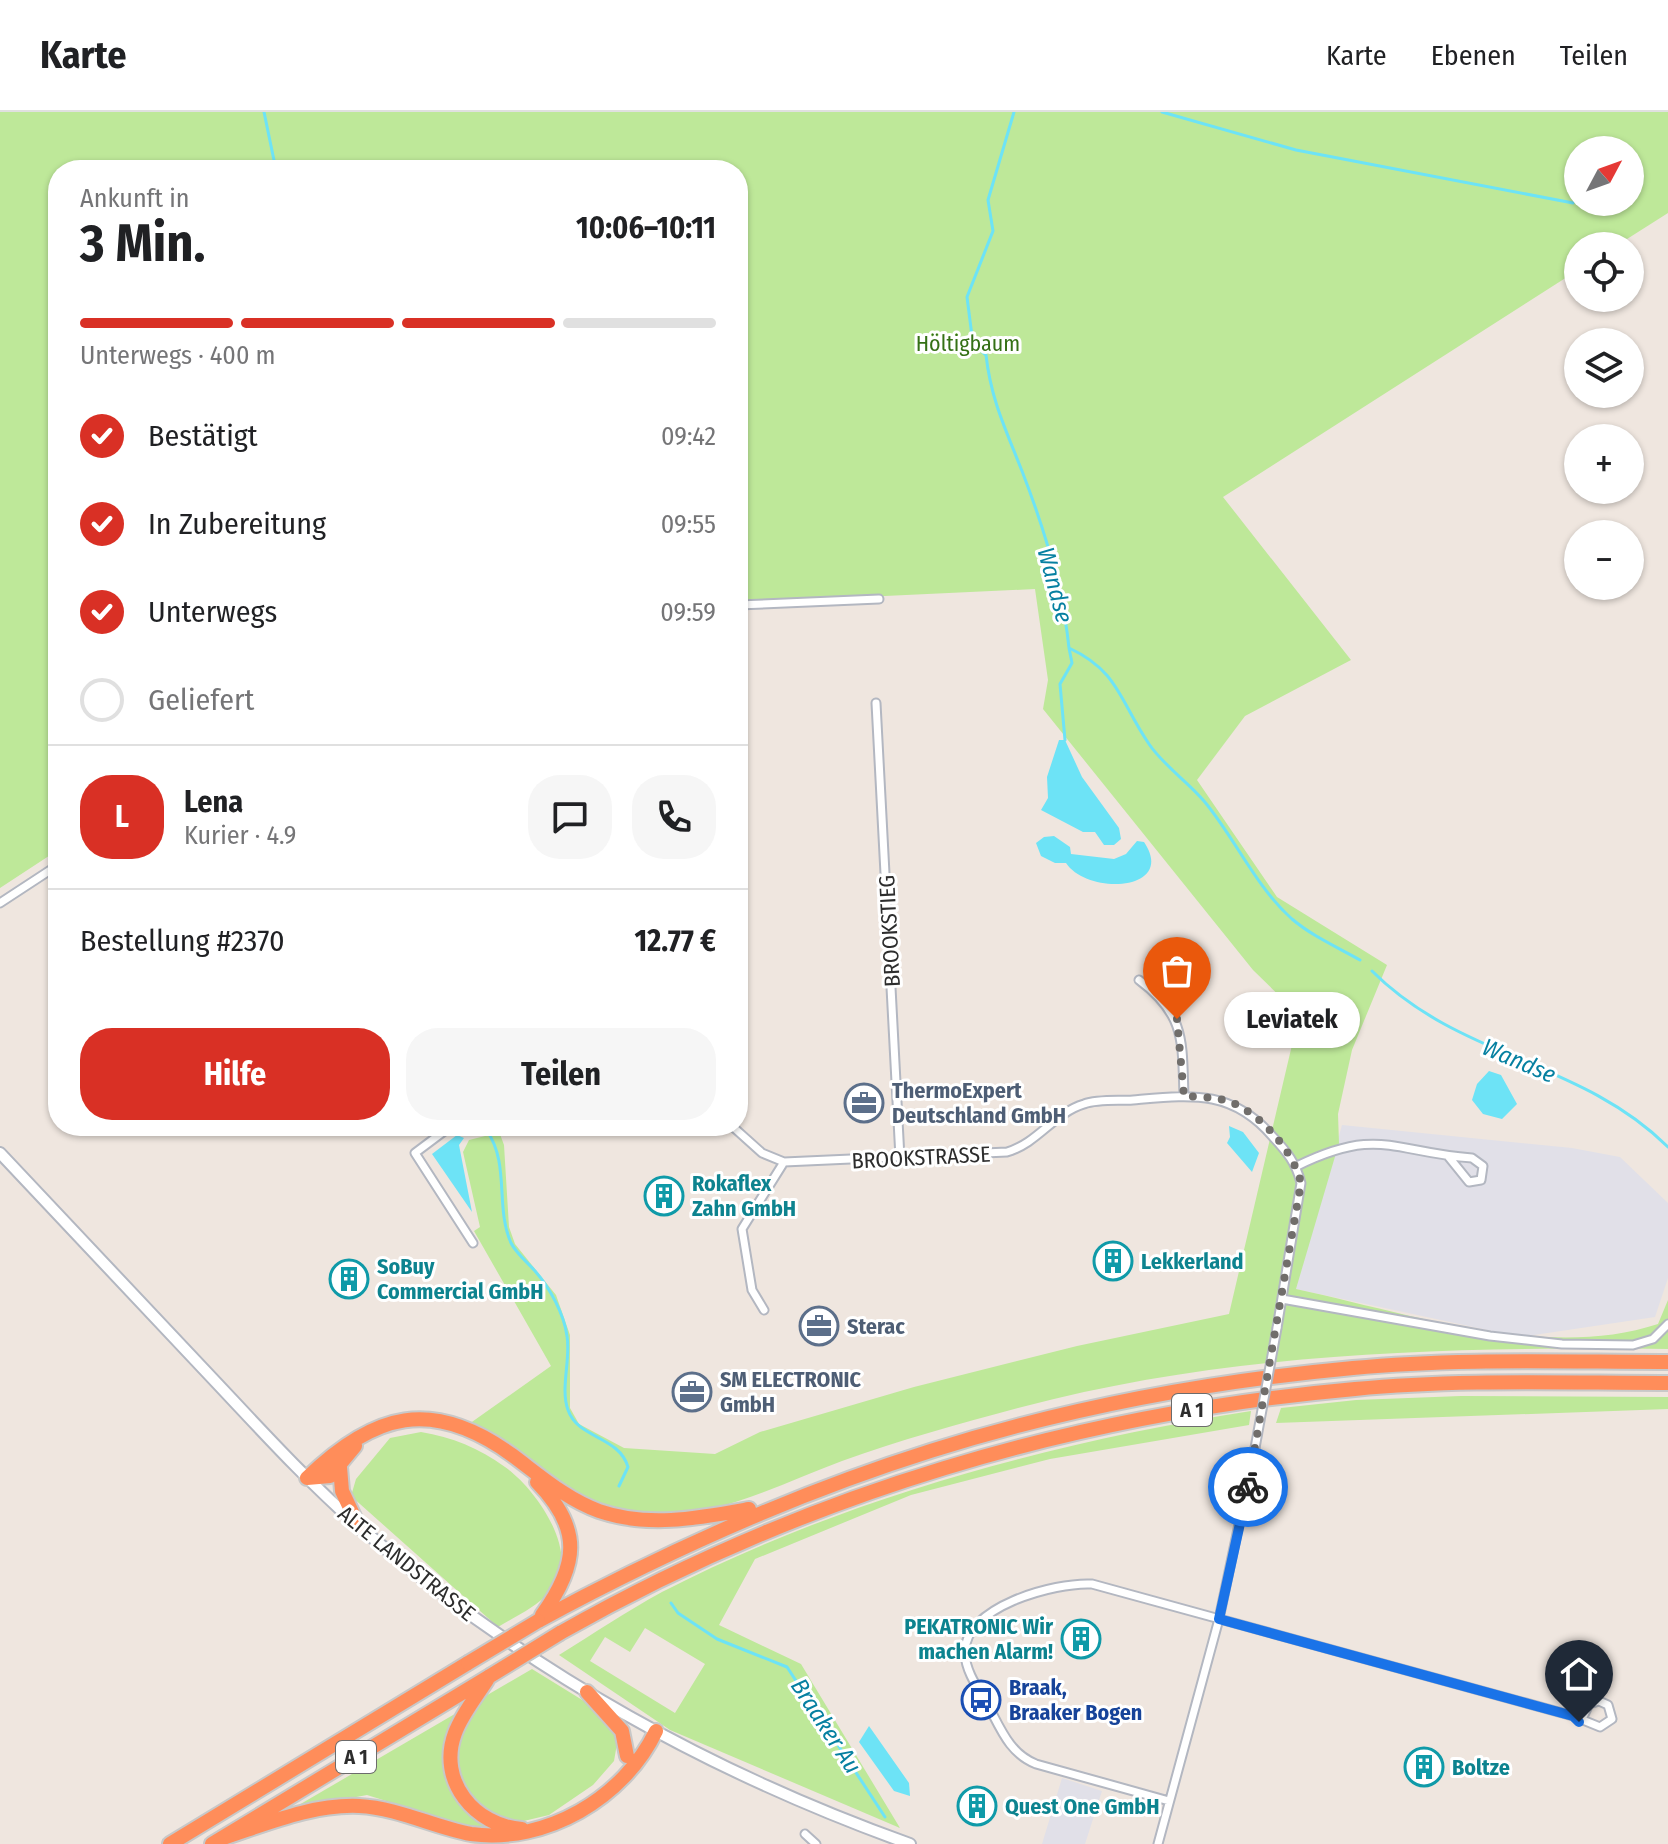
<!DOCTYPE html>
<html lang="de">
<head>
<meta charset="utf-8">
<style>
  body { margin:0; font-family:"Fira Sans Condensed",sans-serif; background:#f6f6f6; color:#202124; height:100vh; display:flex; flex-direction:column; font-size:30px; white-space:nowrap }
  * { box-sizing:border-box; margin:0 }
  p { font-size:26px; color:#757577 }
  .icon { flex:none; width:44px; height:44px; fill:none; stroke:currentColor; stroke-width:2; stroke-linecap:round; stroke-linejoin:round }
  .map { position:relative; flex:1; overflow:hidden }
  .sheet { position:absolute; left:48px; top:48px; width:700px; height:976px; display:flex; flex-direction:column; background:#fff; border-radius:32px; box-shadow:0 2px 6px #0004 }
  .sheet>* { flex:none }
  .needle { width:52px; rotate:49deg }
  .tools { position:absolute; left:1564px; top:24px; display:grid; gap:16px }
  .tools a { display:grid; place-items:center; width:80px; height:80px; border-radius:50%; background:#fff; box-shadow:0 2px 6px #0004; font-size:40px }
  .pin { position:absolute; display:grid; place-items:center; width:68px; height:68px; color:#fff; margin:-82px -34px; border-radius:50% 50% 50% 0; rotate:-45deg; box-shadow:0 0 8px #0007 }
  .pin .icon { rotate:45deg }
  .courier { position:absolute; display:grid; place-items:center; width:80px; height:80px; margin:-40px; border:6px solid #1a73e8; border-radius:50%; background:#fff; color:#222; box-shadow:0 2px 10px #0007 }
  .bubble { position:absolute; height:56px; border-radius:28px; background:#fff; box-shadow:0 2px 6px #0004; font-size:26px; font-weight:700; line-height:56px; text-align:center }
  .overview em { font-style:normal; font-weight:700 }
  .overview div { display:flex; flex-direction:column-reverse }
  .overview { display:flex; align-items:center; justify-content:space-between; height:136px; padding:0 32px }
  h1 { font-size:52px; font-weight:700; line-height:60px }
  .bar { display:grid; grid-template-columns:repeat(4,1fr); gap:12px 8px; align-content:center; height:96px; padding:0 32px }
  .bar i { height:10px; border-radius:6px; background:#e0e0e0 }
  .bar .active { background:#d93025 }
  .bar p { grid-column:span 4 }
  .line { display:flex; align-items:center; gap:20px; padding:0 32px; border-top:2px solid #e0e0e0 }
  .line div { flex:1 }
  .round { display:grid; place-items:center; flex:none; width:84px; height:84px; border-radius:32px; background:#f6f6f6 }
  ol { padding:0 32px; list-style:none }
  li { display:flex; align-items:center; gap:24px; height:88px }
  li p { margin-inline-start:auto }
  li .icon { padding:8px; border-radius:50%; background:#d93025; color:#fff; stroke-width:4 }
  li:last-child { color:#757577 }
  li i { width:44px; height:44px; border:4px solid #e0e0e0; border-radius:50% }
  .button { display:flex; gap:16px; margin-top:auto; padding:16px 32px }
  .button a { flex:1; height:92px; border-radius:32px; background:#d93025; color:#fff; font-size:32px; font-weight:700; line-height:92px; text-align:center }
  .button a+a { background:#f6f6f6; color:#202124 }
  header { display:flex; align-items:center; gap:48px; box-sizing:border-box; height:112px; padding:0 40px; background:#fff; border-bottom:2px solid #e0e0e0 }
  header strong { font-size:38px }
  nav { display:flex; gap:44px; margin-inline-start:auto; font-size:28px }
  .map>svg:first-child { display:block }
</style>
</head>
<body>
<header>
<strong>Karte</strong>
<nav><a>Karte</a><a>Ebenen</a><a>Teilen</a></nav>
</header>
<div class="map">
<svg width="1668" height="1732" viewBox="0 0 1668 1732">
  <rect width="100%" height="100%" fill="#efe6df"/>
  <path fill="#e1e0e8" d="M1342 1013 1572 1036 1620 1045 1668 1091V1166L1655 1205 1520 1225 1296 1177Z
    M1062 1666 1102 1679 1085 1732H1042Z"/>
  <path fill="#bee899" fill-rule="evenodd" d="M0 0H1668V101L1616 134H1578V158L1223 385 1351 548 1245 604 1197 668 1277 785 1387 853 1352 938 1338 1002 1339 1031 1296 1177C1408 1201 1546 1249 1658 1212L1668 1188V1237C1451 1235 1233 1239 1022 1295 962 1311 900 1328 842 1349 778 1373 715 1407 645 1403 580 1399 521 1346 469 1312L551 1254 474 1119 480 1115 463 1040 469 1028 485 1024 484 1014H497L504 1033 509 1115 515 1132 556 1183 570 1223V1296L579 1312 624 1336 715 1342 760 1320 914 1275 1077 1234 1229 1202 1299 903 1253 858 1043 597 1048 568 1035 477 738 491V58H58V738L0 776ZM1578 38H1630V90H1578Z
    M1461 1284 1668 1285V1297L1276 1311 1281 1296 1356 1288Z
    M1251 1299 1249 1313 1050 1347 911 1383 755 1447 719 1513 801 1552 900 1716 670 1618 559 1543C593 1522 627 1499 662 1480 845 1386 1049 1331 1251 1299ZM645 1516 705 1552 675 1601 590 1549 605 1525 630 1540Z
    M421 1320C452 1325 479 1336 505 1355 534 1375 576 1434 557 1470 545 1491 518 1503 498 1515L351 1384 356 1367 390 1326Z
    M532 1557 592 1594 618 1626 614 1649 593 1673 549 1703 482 1719 367 1683 292 1697Z"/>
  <path fill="#6de3f6" d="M1059 628H1065L1082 665 1119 716 1121 727 1114 733H1104L1095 720H1083L1041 698 1048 686 1047 665Z
    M1054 724 1070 735 1071 742 1114 747 1126 742 1137 729 1144 730C1177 779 1088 784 1066 751H1055L1041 744 1036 731 1044 725Z
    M1489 959 1501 963 1517 992 1502 1007 1483 1002 1472 988 1477 972Z
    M1229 1014 1243 1020 1259 1041 1252 1060 1227 1031 1230 1025Z
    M457 1023 464 1026 459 1033 472 1100 432 1042Z
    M869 1614 909 1671 910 1684 894 1679 859 1630Z"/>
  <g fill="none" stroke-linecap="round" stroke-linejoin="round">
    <path stroke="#6de3f6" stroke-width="3" d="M264 0 276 58
      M1014 0 988 88 993 119 967 185 973 232 986 243C991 288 1006 318 1022 359 1044 416 1063 476 1069 536 1119 559 1120 590 1149 632 1163 653 1187 669 1204 689 1235 726 1255 774 1292 807 1312 824 1337 835 1360 848
      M1162 0 1296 38 1573 91
      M1065 628 1060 572 1072 551 1069 536
      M1372 859C1460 947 1582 949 1668 1035
      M487 1019C510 1052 495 1095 511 1131 516 1141 527 1150 535 1159 550 1176 564 1202 567 1224 571 1247 560 1276 568 1298 578 1327 619 1324 628 1355L619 1374
      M671 1491 678 1501 717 1527 787 1555 885 1705"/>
    <g stroke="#b3b7c1" stroke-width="11">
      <path id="minor" d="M738 493 879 487
        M876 591 900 1046
        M0 791 58 753
        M1139 868C1186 903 1182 930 1184 984
        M451 1014 415 1041 473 1131
        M732 1014 762 1041 784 1050 1007 1040C1038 1031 1054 1001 1084 992 1098 987 1118 989 1133 988 1191 983 1232 977 1273 1025 1287 1040 1296 1051 1301 1071L1277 1216
        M1297 1054C1379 1014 1392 1040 1472 1046L1483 1054 1481 1068 1469 1070 1448 1044
        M1282 1187 1490 1224 1562 1232 1633 1233 1653 1227 1668 1212
        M764 1198 752 1178 742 1117 784 1050
        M1169 1689 1036 1652C1011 1642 1002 1620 990 1597 981 1580 966 1562 965 1542 962 1495 1055 1470 1092 1472L1573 1604 1600 1615 1612 1607 1608 1593 1599 1589 1589 1592 1584 1603
        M805 1722 816 1732
        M1158 1732 1219 1507 1255 1336"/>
    </g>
    <g stroke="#b3b7c1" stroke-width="14">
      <path id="secondary" d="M0 1041C71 1116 142 1191 212 1266 261 1318 308 1370 362 1417 523 1556 709 1660 910 1732"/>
    </g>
    <g stroke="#c8c8c8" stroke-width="18">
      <path id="motorway" d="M340 1355 342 1379 359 1415
        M307 1366C374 1301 432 1285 512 1343 539 1363 566 1387 599 1399 648 1416 699 1406 749 1397
        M307 1366 330 1364 355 1334
        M537 1370C583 1417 578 1453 542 1503
        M538 1509C805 1364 1049 1284 1353 1256 1457 1246 1563 1250 1668 1250
        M560 1521C805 1382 1074 1302 1355 1277 1458 1267 1564 1271 1668 1271
        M487 1568C476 1585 462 1602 455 1621 437 1669 475 1714 522 1717
        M587 1580 622 1619 627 1644
        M223 1726C266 1712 312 1692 359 1694 399 1696 433 1715 471 1722 546 1732 624 1686 656 1619
        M170 1732 468 1551
        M212 1732 490 1564"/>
    </g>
    <use href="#minor" stroke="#fff" stroke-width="7"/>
    <use href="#secondary" stroke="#fff" stroke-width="10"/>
    <use href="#motorway" stroke="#ff8d5a" stroke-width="14"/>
    <g stroke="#b3b7c1" stroke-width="11" stroke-linecap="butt">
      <path id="minor-bridge" d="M1255 1336 1277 1216"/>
    </g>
    <g stroke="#c8c8c8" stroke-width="18" stroke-linecap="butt">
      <path id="motorway-bridge" d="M468 1551 538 1509
        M490 1564 560 1521"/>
    </g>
    <use href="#minor-bridge" stroke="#fff" stroke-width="7"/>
    <use href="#motorway-bridge" stroke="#ff8d5a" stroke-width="14"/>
  </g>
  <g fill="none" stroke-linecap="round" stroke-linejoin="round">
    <path stroke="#716e6b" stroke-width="8" stroke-dasharray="0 14.4" d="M1177 907 1184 984C1198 985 1214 985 1228 989 1260 1000 1294 1040 1301 1071L1248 1375"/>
    <path stroke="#1a73e8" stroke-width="10" d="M1248 1375 1219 1507 1573 1604 1579 1610"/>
  </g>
  <defs>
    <g id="office-ring" transform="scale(2)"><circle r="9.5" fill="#fff" stroke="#5c6f8a" stroke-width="1.5"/><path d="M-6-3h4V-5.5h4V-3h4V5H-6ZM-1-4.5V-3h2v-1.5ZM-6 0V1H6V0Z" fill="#5c6f8a"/></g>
    <g id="building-ring" transform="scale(2)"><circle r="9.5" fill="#fff" stroke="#0f9aa8" stroke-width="1.5"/><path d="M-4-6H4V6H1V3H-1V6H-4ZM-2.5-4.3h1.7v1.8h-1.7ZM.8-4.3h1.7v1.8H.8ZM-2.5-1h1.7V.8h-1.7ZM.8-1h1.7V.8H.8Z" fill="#0f9aa8"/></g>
    <g id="bus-ring" transform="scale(2)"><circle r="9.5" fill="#fff" stroke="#1a4fb4" stroke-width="1.5"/><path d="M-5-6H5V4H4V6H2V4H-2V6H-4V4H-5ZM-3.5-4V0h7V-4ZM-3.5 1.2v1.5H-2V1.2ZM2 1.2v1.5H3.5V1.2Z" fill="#1a4fb4"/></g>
  </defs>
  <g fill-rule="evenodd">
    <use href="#office-ring" x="864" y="991"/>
    <use href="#building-ring" x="664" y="1084"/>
    <use href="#building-ring" x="1113" y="1149"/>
    <use href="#building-ring" x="349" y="1167"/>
    <use href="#office-ring" x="819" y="1214"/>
    <use href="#office-ring" x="692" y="1280"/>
    <use href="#building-ring" x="1081" y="1527"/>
    <use href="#bus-ring" x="981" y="1588"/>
    <use href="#building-ring" x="1424" y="1655"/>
    <use href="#building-ring" x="977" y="1694"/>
  </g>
  <g text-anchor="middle" stroke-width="6" stroke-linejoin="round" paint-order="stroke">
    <g fill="#fff" stroke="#6c6c6c" stroke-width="2">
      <rect x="1172" y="1282" width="40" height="32" rx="6"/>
      <rect x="336" y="1629" width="40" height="32" rx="6"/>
    </g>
    <g font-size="20" font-weight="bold" fill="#2d2d2d">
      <text x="1192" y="1305">A 1</text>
      <text x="356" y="1652">A 1</text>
    </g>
    <g font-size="22" fill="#357116" stroke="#fff">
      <text x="968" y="239">Höltigbaum</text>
    </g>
    <g font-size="22" fill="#2d2d2d" stroke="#fff">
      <text transform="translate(889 819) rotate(-93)" y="8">BROOKSTIEG</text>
      <text transform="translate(921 1045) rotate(-3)" y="8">BROOKSTRASSE</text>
      <text transform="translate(407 1451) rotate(39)" y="8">ALTE LANDSTRASSE</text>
    </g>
    <g font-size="22" font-weight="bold" fill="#4e5e75" stroke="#fff" text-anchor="start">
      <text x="892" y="986">ThermoExpert<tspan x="892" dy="25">Deutschland GmbH</tspan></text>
      <text x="847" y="1222">Sterac</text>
      <text x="720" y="1275">SM ELECTRONIC<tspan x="720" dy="25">GmbH</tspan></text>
    </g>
    <g font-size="22" font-weight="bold" fill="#0d838f" stroke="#fff" text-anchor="start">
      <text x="692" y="1079">Rokaflex<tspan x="692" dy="25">Zahn GmbH</tspan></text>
      <text x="1141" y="1157">Lekkerland</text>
      <text x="377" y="1162">SoBuy<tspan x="377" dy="25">Commercial GmbH</tspan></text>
      <text x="1053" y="1522" text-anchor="end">PEKATRONIC Wir<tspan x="1053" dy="25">machen Alarm!</tspan></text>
      <text x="1452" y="1663">Boltze</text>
      <text x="1005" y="1702">Quest One GmbH</text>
    </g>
    <g font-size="22" font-weight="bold" fill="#164399" stroke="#fff" text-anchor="start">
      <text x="1009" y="1583">Braak,<tspan x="1009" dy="25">Braaker Bogen</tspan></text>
    </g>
    <g font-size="24" font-style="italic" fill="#0680a1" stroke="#fff">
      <text transform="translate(1055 473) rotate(75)" y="8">Wandse</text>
      <text transform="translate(1519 949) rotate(23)" y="8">Wandse</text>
      <text transform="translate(826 1614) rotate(57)" y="8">Braaker Au</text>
    </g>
  </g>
</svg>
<div class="tools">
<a><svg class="needle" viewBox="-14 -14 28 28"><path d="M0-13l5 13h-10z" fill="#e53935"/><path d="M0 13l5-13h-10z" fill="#757577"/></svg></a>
<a><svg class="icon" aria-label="locate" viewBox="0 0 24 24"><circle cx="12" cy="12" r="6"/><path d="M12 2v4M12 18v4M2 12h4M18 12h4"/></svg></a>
<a><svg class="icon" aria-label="layers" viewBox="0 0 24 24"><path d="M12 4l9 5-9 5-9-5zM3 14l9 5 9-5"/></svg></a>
<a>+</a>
<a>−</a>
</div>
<div class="pin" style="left:1177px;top:907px;background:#ea580c"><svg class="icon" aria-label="bag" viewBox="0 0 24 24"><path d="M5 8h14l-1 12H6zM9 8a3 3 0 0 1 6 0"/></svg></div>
<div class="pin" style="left:1579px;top:1610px;background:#1f2937"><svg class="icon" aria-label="home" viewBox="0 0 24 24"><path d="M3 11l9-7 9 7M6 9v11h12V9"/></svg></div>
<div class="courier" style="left:1248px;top:1375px"><svg class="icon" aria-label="bike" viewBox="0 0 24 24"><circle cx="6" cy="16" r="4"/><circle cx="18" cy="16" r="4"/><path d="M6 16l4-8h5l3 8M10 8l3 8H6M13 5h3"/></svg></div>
<div class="bubble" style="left:1224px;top:880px;width:136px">Leviatek</div>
<section class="sheet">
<div class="overview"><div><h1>3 Min.</h1><p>Ankunft in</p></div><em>10:06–10:11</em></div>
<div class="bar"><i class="active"></i><i class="active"></i><i class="active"></i><i></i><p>Unterwegs · 400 m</p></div>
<ol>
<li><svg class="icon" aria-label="check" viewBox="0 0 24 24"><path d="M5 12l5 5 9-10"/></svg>Bestätigt<p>09:42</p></li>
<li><svg class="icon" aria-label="check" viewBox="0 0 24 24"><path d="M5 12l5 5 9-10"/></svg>In Zubereitung<p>09:55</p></li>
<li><svg class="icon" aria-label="check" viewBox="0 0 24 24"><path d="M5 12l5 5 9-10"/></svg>Unterwegs<p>09:59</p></li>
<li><i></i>Geliefert</li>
</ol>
<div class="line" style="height:144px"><b class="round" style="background:#d93025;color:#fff">L</b><div><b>Lena</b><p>Kurier · 4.9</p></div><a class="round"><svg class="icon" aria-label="chat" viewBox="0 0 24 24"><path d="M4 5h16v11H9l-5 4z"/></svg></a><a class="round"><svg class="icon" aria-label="phone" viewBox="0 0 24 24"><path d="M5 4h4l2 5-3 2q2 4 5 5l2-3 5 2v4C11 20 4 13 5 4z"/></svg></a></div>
<div class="line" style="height:104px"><div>Bestellung #2370</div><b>12.77 €</b></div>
<div class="button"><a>Hilfe</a><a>Teilen</a></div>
</section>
</div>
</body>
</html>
